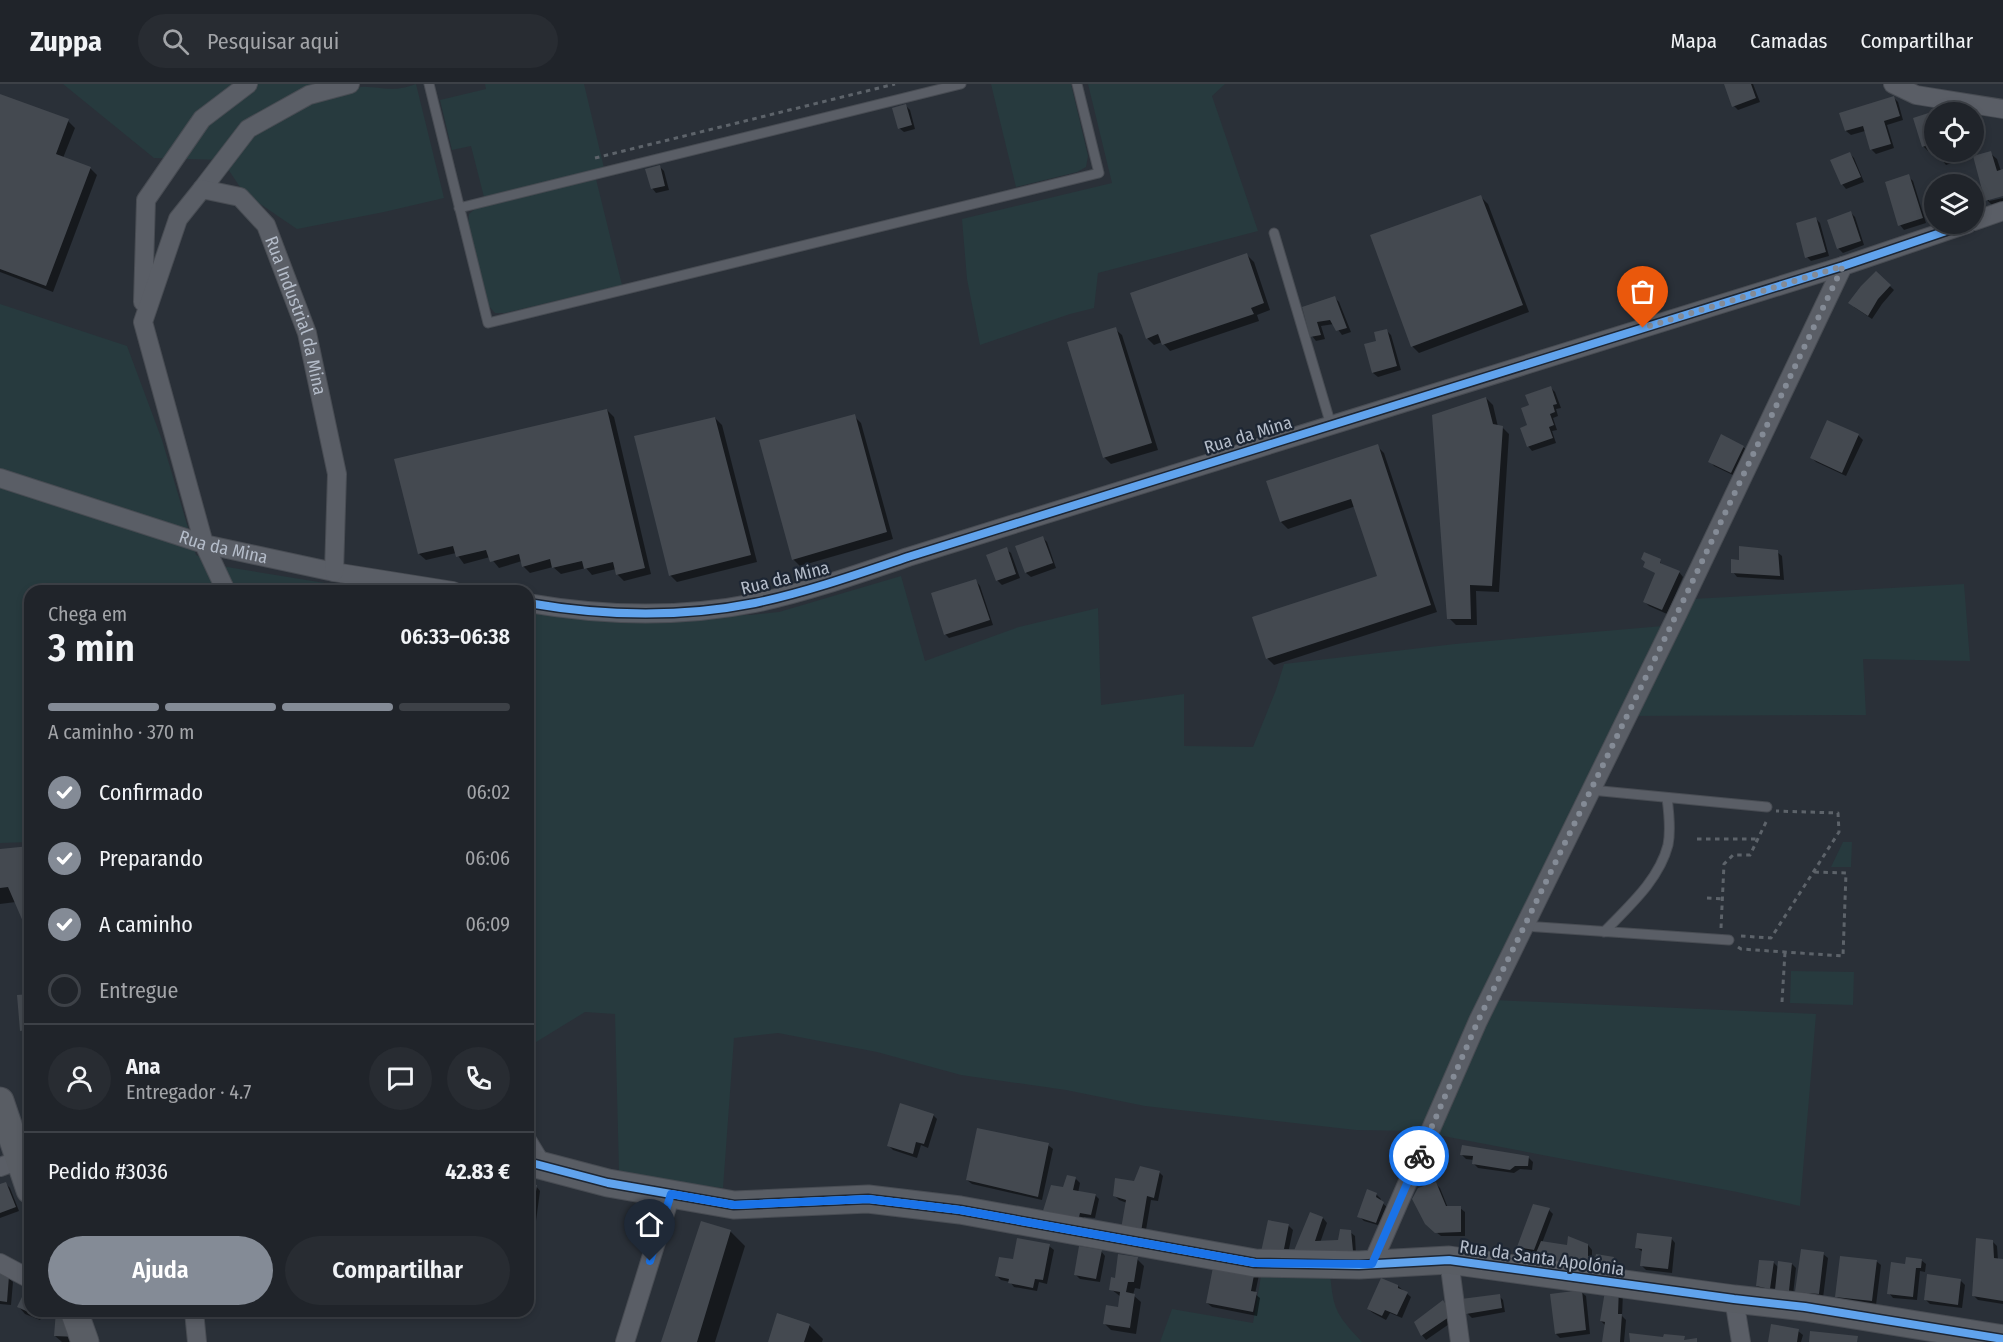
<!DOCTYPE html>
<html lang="pt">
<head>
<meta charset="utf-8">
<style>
  body { margin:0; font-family:"Fira Sans Condensed",sans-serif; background:#282c32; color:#f1f3f6; height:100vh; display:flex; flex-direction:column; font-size:22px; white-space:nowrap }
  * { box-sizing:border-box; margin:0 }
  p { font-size:20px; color:#a2a4a8 }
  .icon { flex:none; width:33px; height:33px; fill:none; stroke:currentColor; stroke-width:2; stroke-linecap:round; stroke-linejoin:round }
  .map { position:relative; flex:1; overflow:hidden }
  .drawer { position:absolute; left:24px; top:501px; width:510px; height:732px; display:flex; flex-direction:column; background:#20242a; border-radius:18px; box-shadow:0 3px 9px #0003,0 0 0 2px #3d4147 }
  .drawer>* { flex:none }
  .buttons { position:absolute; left:1924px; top:18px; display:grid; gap:12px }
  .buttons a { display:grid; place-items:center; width:60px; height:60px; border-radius:50%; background:#20242a; box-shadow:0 3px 9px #0003,0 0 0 2px #3d4147; font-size:30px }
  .pin { position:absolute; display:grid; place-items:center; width:51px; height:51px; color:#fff; margin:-62px -26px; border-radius:50% 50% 50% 0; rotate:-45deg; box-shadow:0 0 6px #0007 }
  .pin .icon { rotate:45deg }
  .courier { position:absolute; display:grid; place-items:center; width:60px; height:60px; margin:-30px; border:4px solid #1a73e8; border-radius:50%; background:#fff; color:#222; box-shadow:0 2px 8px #0007 }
  .head em { font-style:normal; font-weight:600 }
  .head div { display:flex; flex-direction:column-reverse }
  .head { display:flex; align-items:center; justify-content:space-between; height:102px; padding:0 24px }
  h1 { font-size:39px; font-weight:600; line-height:45px }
  .bar { display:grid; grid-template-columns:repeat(4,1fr); gap:9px 6px; align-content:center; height:72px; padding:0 24px }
  .bar i { height:8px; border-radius:4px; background:#3d4147 }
  .bar .on { background:#848b96 }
  .bar p { grid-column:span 4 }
  .line { display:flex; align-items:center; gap:15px; padding:0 24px; border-top:2px solid #3d4147 }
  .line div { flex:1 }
  .round { display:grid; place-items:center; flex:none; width:63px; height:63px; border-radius:32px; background:#282c32 }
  ol { padding:0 24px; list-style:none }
  li { display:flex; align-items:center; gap:18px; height:66px }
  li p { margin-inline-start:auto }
  li .icon { padding:6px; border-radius:50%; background:#848b96; color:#fff; stroke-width:4 }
  li:last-child { color:#a2a4a8 }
  li i { width:33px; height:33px; border:3px solid #3d4147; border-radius:50% }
  .action { display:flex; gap:12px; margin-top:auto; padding:12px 24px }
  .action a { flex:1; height:69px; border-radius:36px; background:#848b96; color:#fff; font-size:24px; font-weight:600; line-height:69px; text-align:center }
  .action a+a { background:#282c32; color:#f1f3f6 }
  header { display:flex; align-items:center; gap:36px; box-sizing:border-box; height:84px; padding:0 30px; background:#20242a; border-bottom:2px solid #3d4147 }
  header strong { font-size:28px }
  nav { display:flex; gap:33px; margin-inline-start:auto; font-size:21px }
  .search { width:420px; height:54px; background:#282c32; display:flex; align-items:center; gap:15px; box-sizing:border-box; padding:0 21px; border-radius:33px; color:#a2a4a8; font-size:22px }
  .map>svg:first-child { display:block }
</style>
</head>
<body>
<header>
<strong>Zuppa</strong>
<div class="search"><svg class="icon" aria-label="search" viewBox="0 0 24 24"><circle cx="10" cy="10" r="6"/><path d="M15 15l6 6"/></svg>Pesquisar aqui</div>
<nav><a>Mapa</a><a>Camadas</a><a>Compartilhar</a></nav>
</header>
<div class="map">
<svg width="2003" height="1258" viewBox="0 0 2003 1258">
  <rect width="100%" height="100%" fill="#2a3038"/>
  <path fill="#273a3e" d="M63 0H336L337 9C346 7 358 2 367 3 389 4 394 8 416 0L444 114 384 128 297 145 244 109 222 76 154 74Z
    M485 0H584L604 84 484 113 471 62 452 66 440 16 486 5Z
    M991 0H1071L1088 72 1086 83 1077 88 1016 103Z
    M1088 0H1225L1212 12 1258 147 1098 189 1094 224 1070 230 980 261 967 195 962 135 1112 99Z
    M596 95 622 201 505 229H495L487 220 468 141 469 130 476 124Z
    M0 220 127 262 162 356 196 471 221 482 374 507H30V758L0 759Z
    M901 492 925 577 1019 543 1098 524 1101 621 1184 610V662L1253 663 1276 606 1284 580 1455 560 1663 542 1692 515 1964 500 1970 577 1863 575 1866 631 1622 632 1494 916 1816 930 1800 1122 1737 1108 1417 1047 1356 1046 1145 1022 1066 1006 961 991 877 968 778 949 734 954 723 1104 635 1092 619 1087 615 930 585 928 528 963V525L605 532 751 531 779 528Z
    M1843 758H1852L1851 783H1831Z
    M1791 887 1854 888 1853 921 1790 919Z
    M1330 1188C1333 1226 1336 1230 1362 1258H1160L1172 1225 1253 1239 1261 1192Z"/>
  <path fill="#0007" d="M1725 0H1753L1760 18 1738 26 1734 22Z
    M0 11 68 37 75 44 63 74 90 84 97 91 53 208 0 188Z
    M1894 14 1898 18 1903 36 1887 41 1894 64 1876 70 1871 65 1865 47 1851 51 1846 47 1841 30Z
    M906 22 910 26 915 45 904 48 899 44Z
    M1935 29V64L1928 67 1923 62Z
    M1939 68H1964L1966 74 1946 81 1942 76Z
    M1990 69 1997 75 2001 87H2003V110L1989 114V117L2003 114V120L1994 123 1987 116Z
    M1850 70 1854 74 1864 98 1846 105 1842 100Z
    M660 83 664 87 669 106 656 109 652 104Z
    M1908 92 1913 97 1926 139 1904 146 1900 141Z
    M1974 107 1979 125 1974 127Z
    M1481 113 1488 120 1529 228 1419 269 1412 262Z
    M1851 129 1855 133 1864 161 1843 169 1838 164Z
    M1816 135 1820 139 1829 172 1811 177 1807 173Z
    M1247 171 1254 178 1270 226 1257 231 1259 237 1170 267 1162 258 1154 261 1147 254Z
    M1876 189 1894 206 1882 220 1872 235 1854 223Z
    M1335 214 1339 218 1351 248 1342 251 1334 240 1321 242 1325 255 1316 257 1312 252 1304 224Z
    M1115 245 1122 251 1158 366 1111 380 1104 373Z
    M1386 246 1391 251 1401 286 1378 293 1373 289 1378 258Z
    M1551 304 1555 308 1561 324 1556 325 1558 332 1553 334 1557 346 1552 347 1556 359 1532 367 1528 362 1529 342Z
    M1486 314 1493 321 1498 343H1502L1509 350 1499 508 1476 507 1477 541H1456L1449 534Z
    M607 326 614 333 651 490 624 497 617 490 616 485 592 491 586 484 561 490 553 483 530 489 523 482 522 477 499 484 490 473 464 480 456 469 426 476 419 470Z
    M854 332 861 339 893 455 800 482 793 475Z
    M715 334 722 341 757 478 677 498 670 491Z
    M1858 351 1863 356 1846 392 1816 378 1812 374Z
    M1377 362 1384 369 1437 528 1274 581 1267 574 1379 493 1356 422 1288 445 1281 438Z
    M1743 363 1748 367 1735 392 1714 382 1710 377Z
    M1043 454 1047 458 1056 484 1031 493 1026 489Z
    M1006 465 1011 469 1020 494 1002 501 997 496Z
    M1777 468 1782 472 1784 496 1737 493 1733 488 1740 477Z
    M1660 476 1661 481 1679 488 1683 493 1667 530 1649 522 1645 518Z
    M976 497 980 502 993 541 949 554 945 550Z
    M30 764V844L25 839 16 818 0 820V766Z
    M30 912V955L21 946Z
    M933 1031 937 1035 928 1064 921 1061 917 1074 893 1066 889 1062Z
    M1048 1061 1053 1065 1042 1116 972 1100 967 1096Z
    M1462 1071 1528 1073 1533 1078 1532 1086 1520 1085 1514 1089 1478 1084 1474 1080V1076L1466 1075Z
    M1159 1088 1163 1092 1158 1117 1151 1116 1145 1152 1127 1119 1119 1116 1115 1112 1135 1099Z
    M1076 1095 1080 1099 1078 1109 1095 1111 1099 1115 1095 1134 1084 1133 1082 1141 1064 1104Z
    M1435 1099 1440 1104 1448 1124H1460L1465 1128V1152H1441L1431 1144Z
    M6 1100 10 1104 19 1127 0 1134V1102Z
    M528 1101 536 1102 540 1107 536 1137 528 1135Z
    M1376 1110 1381 1115 1380 1117 1388 1124 1381 1142 1364 1137 1359 1132Z
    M1549 1126 1553 1130 1542 1159 1568 1163 1588 1161 1592 1166V1173L1596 1177 1613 1175 1617 1179 1615 1189 1523 1167 1519 1163Z
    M1323 1134 1327 1139 1320 1159 1340 1157 1350 1148 1355 1152 1356 1171 1299 1173Z
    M1288 1141 1293 1146 1287 1174 1267 1171Z
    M730 1147 745 1162 715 1258H662Z
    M1671 1154 1675 1159 1672 1189 1646 1186 1642 1182 1643 1168 1637 1164Z
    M1992 1157 1997 1162 1998 1176 2003 1177V1220L1978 1216 1973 1211Z
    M1049 1162 1054 1166 1047 1200 1039 1198 1037 1207 1014 1203 1010 1198 1001 1196 997 1192 1014 1177Z
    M1101 1167 1105 1172 1100 1198 1080 1195 1075 1190Z
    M1823 1170 1828 1174 1823 1214 1801 1211 1797 1207Z
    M1137 1175 1144 1182 1140 1205 1135 1204 1133 1211 1141 1218 1136 1250 1111 1246 1104 1239 1119 1225 1121 1213 1111 1205 1116 1195Z
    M1921 1176 1926 1180 1925 1188 1920 1187 1917 1216 1893 1214 1889 1209Z
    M1876 1177 1881 1181 1876 1221 1841 1217 1837 1213Z
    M1773 1178 1779 1184 1792 1180 1796 1184 1793 1211 1781 1210 1775 1204 1774 1208 1762 1206 1757 1202Z
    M1215 1180 1259 1191 1255 1210 1260 1214 1257 1232 1212 1223 1207 1219Z
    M0 1190 8 1193 13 1198 11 1221 0 1220Z
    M1961 1197 1965 1201 1962 1224 1930 1220 1925 1215Z
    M1398 1202 1411 1213 1402 1234 1390 1229 1386 1236 1373 1229 1368 1225Z
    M1607 1203 1623 1209 1622 1232 1626 1236 1624 1258H1605L1606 1242 1601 1237Z
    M1581 1208 1586 1212 1590 1250 1560 1254 1556 1250Z
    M1499 1212 1503 1216 1505 1228 1472 1234 1467 1229Z
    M1443 1218 1455 1236 1426 1256 1422 1251Z
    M19 1223 30 1227H73L83 1258H62L55 1252 57 1232 45 1228 40 1236 25 1230Z
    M809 1241 823 1255 822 1258H770Z
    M1798 1247 1803 1251 1801 1258H1770Z"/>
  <path fill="#444950" d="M1724 0H1751L1756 14 1732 23Z
    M0 10 69 35 56 70 91 83 46 202 0 185Z
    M1894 12 1900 32 1884 37 1891 60 1870 66 1863 42 1845 47 1839 29Z
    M906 20 912 41 898 45 892 24Z
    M1947 23 1949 28H1935V59L1922 63 1913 34Z
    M1991 67 1997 87 2003 85V112L1985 117 1973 72Z
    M1850 68 1861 93 1841 101 1830 76Z
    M1937 68H1962L1963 70 1940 77Z
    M660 81 665 102 651 105 645 85Z
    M1909 90 1923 134 1898 142 1885 98Z
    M1481 111 1523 221 1411 263 1370 151Z
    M1851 127 1861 157 1837 165 1827 136Z
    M1816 133 1826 168 1805 174 1796 139Z
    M1247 169 1264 219 1251 224 1254 230 1162 261 1158 250 1146 255 1130 209Z
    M1876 187 1891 201 1878 215 1868 232 1848 219 1861 202Z
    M1335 212 1347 244 1336 247 1330 236 1317 238 1321 251 1310 253 1302 223Z
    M1116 243 1152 359 1103 374 1067 258Z
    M1387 245 1397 282 1372 289 1364 260 1376 257 1374 248Z
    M1551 302 1557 320 1553 321 1555 328 1550 330 1554 341 1549 343 1553 354 1527 363 1520 344 1527 341 1521 324 1529 321 1525 311Z
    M1486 313 1493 340 1503 342 1492 502 1470 501 1471 535H1447L1432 331Z
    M607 325 645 484 616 491 613 478 584 485 582 477 552 484 550 475 522 483 519 470 490 478 486 466 456 473 453 462 418 470 394 375Z
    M855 330 887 448 792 476 759 356Z
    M715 333 751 471 669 492 634 352Z
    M1827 336 1859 350 1842 389 1810 374Z
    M1721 350 1744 362 1731 389 1708 378Z
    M1378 360 1431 521 1266 575 1252 533 1377 492 1351 415 1280 438 1266 397Z
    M1043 452 1053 479 1025 489 1015 462Z
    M1739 462 1778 466 1780 492 1731 489V475L1739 476Z
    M1007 463 1016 490 996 497 986 471Z
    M1644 468 1661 475 1660 479 1680 487 1662 526 1643 518 1655 489 1643 483 1645 478 1641 475Z
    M976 495 990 536 944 551 931 509Z
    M30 762V839L24 840 8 803 0 804V765Z
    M30 910V946L20 947 17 911Z
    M900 1019 934 1030 924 1060 916 1058 913 1070 887 1062Z
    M977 1044 1049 1059 1038 1113 966 1096Z
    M1462 1061 1529 1072 1528 1082H1515L1510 1086 1472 1080 1473 1072 1460 1071Z
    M1140 1082 1160 1087 1154 1114 1147 1112 1141 1148 1121 1145 1126 1116 1113 1112 1115 1094 1134 1097Z
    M1067 1091 1076 1093 1073 1106 1096 1110 1091 1131 1080 1129 1078 1137 1042 1130 1051 1101 1063 1103Z
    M6 1098 16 1123 0 1129V1100Z
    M1436 1098 1446 1122H1461V1148L1435 1149 1425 1140 1412 1115 1418 1104Z
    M528 1100 537 1101 532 1133 528 1132Z
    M1367 1105 1377 1109 1376 1113 1384 1118 1376 1139 1357 1133Z
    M1533 1120 1550 1124 1534 1166 1517 1163Z
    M1310 1128 1323 1133 1315 1157 1338 1156 1340 1145 1351 1146 1353 1167 1293 1169Z
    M1268 1136 1289 1140 1283 1170 1261 1168Z
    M701 1137 731 1146 697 1258H661Z
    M1637 1149 1672 1153 1668 1185 1640 1182 1642 1165 1635 1164Z
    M1568 1152 1588 1160V1172H1593V1183L1596 1170 1614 1173 1611 1186 1533 1176 1541 1157 1567 1161Z
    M1017 1154 1050 1160 1043 1196 1035 1195 1033 1204 1008 1199 1009 1195 995 1192 999 1173 1013 1175Z
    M1976 1154 1993 1156 1994 1174 2003 1175V1217L1972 1212Z
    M1079 1162 1102 1166 1096 1195 1074 1191Z
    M1801 1165 1824 1168 1819 1210 1795 1208Z
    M1118 1170 1138 1173 1134 1198H1128L1126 1208 1135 1210 1130 1244 1103 1240 1106 1221 1118 1223 1120 1208 1109 1206 1111 1193 1115 1194Z
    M1840 1172 1877 1176 1872 1217 1835 1213Z
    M1906 1173 1922 1175 1921 1184H1916L1913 1213 1887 1210 1891 1178 1905 1180Z
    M1759 1176 1774 1177 1770 1205 1756 1202Z
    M1778 1177 1792 1179 1789 1207 1775 1206Z
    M1214 1178 1255 1186 1251 1207 1257 1208 1253 1228 1206 1219Z
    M0 1189 9 1192 7 1218 0 1217Z
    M1927 1190 1961 1195 1958 1221 1924 1216Z
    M1381 1194 1398 1201V1204L1408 1208 1397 1231 1385 1226 1382 1232 1367 1225Z
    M28 1201 30 1202V1227H35L33 1230 17 1223Z
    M1606 1201 1619 1203 1618 1230H1622L1620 1258H1602L1605 1238 1600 1237Z
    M1582 1206 1586 1246 1555 1250 1550 1210Z
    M1500 1210 1502 1224 1466 1230 1461 1215Z
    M1443 1216 1452 1231 1421 1252 1414 1238Z
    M56 1227H69L78 1253 54 1252Z
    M777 1229 810 1240 804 1258H768Z
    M1771 1240 1799 1245 1797 1258H1768Z
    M1810 1247 1858 1252 1857 1258H1809Z
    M1629 1249 1663 1253 1664 1250 1685 1252 1684 1256 1697 1254V1258H1630Z"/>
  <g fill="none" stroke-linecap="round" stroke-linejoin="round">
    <g stroke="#484c53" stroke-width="11">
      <path id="lane" d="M429 0 488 239 1099 89 1077 0
        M459 124 961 0
        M1274 149 1331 341
        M1591 706 1767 723
        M1524 842 1729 856
        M1604 848C1629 822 1659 796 1668 761 1671 746 1669 729 1667 714"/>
    </g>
    <g stroke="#484c53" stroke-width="20">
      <g id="street">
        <path d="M1893 0 1916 11 2003 25"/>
        <path d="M202 105 248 45 309 11 350 0"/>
        <path d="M1974 137 2003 127"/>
        <path d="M143 218 146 116 202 35 248 0"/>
        <path id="s1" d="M0 394 204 460 334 488 453 507"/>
        <path id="s2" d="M226 507 204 460 143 238 178 135 202 105 240 113 266 141 307 249 337 390 334 488"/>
        <path d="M528 519C603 532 680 534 755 519 807 508 858 490 908 473L1843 182 1967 140"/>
        <path d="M528 1058 542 1081"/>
        <path d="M0 1083 19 1076"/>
        <path d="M1449 1176 1460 1258"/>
        <path d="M0 1179 30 1195"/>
        <path d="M1372 1180 1478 937 1677 531 1843 182"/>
        <path d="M1734 1215 1741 1258"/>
        <path d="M194 1227 197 1258"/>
        <path d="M625 1258 671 1110"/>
      </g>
    </g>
    <g stroke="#484c53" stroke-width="29">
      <path id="secondary" d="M0 1017 30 1106
        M528 1078 608 1099 734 1121 868 1115 960 1126 1255 1179 1359 1181 1449 1176 1734 1215 1805 1223 2003 1255
        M74 1227 85 1258"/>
    </g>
    <path stroke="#5d636a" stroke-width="3" stroke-dasharray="4.5 4.5" stroke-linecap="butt" d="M595 74 895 0
      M1697 755H1757
      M1707 814 1723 815
      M1721 844 1724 780 1733 771H1750L1768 734
      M1741 852 1771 854 1839 748 1838 729 1776 727
      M1738 863 1741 865 1843 872 1846 789 1813 788
      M1782 918 1785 868"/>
    <use href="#lane" stroke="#5a5e66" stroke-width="9"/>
    <use href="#street" stroke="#5a5e66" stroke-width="18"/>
    <use href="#secondary" stroke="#595d64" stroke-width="27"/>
    <g stroke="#1d2633" stroke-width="11">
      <path id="cycleway" d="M528 519C603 532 680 534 755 519 807 508 858 490 908 473L1843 182 1967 140
        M528 1078 608 1099 734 1121 868 1115 960 1126 1255 1179 1359 1181 1449 1176 1734 1215 1805 1223 2003 1255"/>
    </g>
    <use href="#cycleway" stroke="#60a3ed" stroke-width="8"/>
  </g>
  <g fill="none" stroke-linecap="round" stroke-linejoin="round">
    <path stroke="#848b96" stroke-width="6" stroke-dasharray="0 10.8" d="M1419 1072 1478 937 1686 511 1843 182 1643 244"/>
    <path stroke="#1a73e8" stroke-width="8" d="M650 1177 671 1110 734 1121 868 1115 960 1126 1255 1179 1372 1180 1419 1072"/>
  </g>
  <g text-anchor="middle" stroke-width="4.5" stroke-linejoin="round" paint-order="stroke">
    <g font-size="18" fill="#b4bcc9" stroke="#1d2633">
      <text dy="6" stroke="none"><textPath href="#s2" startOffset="602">Rua Industrial da Mina</textPath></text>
      <text transform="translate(1248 351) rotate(-17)" y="6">Rua da Mina</text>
      <text dy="6" stroke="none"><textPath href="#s1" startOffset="234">Rua da Mina</textPath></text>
      <text transform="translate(785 494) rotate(-14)" y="6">Rua da Mina</text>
      <text transform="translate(1542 1174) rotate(8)" y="6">Rua da Santa Apolónia</text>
    </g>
  </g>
</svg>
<div class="buttons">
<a><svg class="icon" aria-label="locate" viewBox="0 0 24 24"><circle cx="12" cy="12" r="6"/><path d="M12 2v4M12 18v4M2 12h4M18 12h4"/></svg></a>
<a><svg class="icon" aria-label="layers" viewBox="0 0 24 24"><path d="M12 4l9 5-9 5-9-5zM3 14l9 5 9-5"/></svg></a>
</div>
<div class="pin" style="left:1643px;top:244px;background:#ea580c"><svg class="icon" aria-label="bag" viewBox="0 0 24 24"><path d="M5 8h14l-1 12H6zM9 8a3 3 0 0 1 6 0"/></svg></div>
<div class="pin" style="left:650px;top:1177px;background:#1f2937"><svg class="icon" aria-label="home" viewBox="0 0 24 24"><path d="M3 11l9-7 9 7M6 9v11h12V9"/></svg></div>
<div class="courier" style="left:1419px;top:1072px"><svg class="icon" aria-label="bike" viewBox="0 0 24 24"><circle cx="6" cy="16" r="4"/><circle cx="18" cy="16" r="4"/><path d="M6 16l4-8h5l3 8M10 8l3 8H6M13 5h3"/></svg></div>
<section class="drawer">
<div class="head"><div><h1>3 min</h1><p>Chega em</p></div><em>06:33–06:38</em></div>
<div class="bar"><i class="on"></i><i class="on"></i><i class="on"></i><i></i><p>A caminho · 370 m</p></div>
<ol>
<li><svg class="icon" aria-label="check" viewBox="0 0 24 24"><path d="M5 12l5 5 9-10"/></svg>Confirmado<p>06:02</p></li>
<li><svg class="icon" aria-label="check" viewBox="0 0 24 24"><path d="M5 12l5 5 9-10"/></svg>Preparando<p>06:06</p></li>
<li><svg class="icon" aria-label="check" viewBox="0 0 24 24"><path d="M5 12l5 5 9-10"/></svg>A caminho<p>06:09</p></li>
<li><i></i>Entregue</li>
</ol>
<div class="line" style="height:108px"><a class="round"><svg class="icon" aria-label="person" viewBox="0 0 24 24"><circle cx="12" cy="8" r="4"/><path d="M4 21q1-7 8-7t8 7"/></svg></a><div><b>Ana</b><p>Entregador · 4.7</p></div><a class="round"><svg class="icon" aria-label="chat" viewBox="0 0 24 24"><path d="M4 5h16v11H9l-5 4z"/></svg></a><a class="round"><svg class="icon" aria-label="phone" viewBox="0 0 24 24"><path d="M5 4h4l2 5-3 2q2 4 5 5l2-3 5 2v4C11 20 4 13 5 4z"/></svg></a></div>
<div class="line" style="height:78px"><div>Pedido #3036</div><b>42.83 €</b></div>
<div class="action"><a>Ajuda</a><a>Compartilhar</a></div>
</section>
</div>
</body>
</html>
